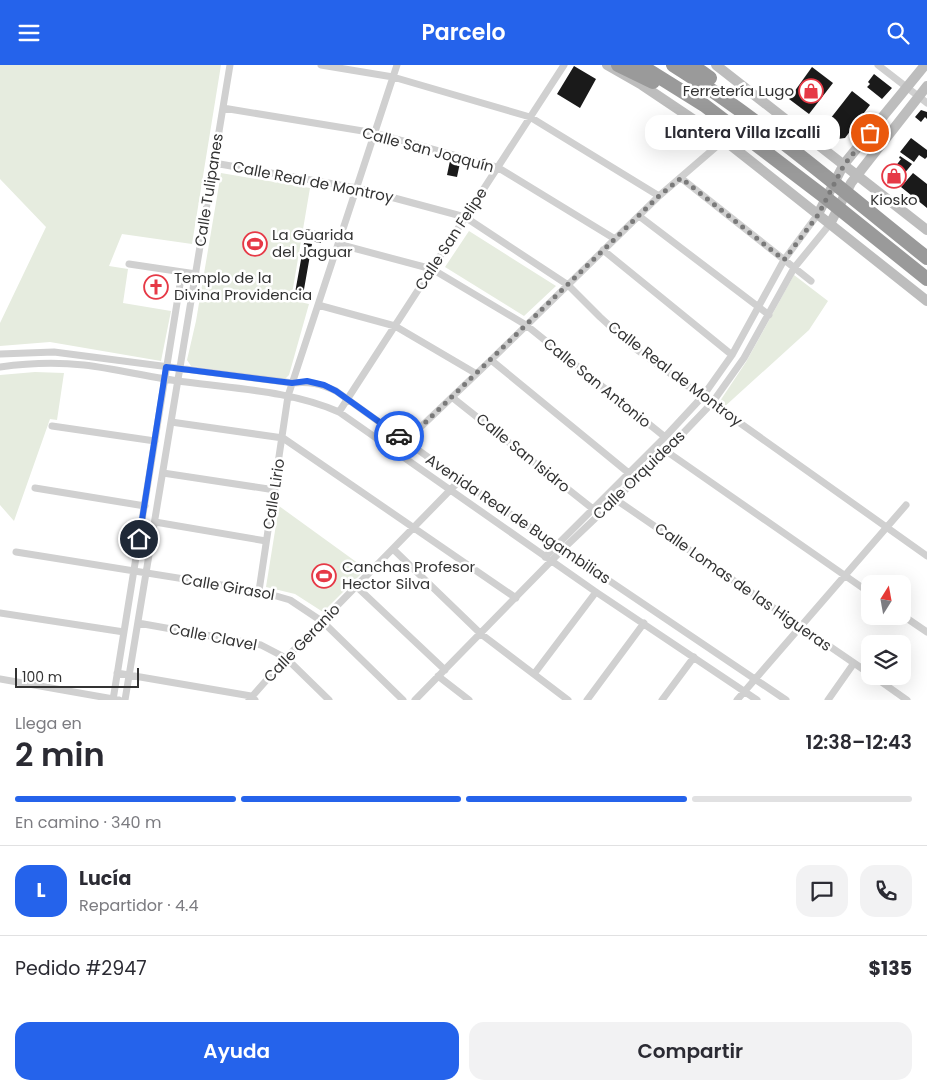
<!DOCTYPE html>
<html lang="es">
<head>
<meta charset="utf-8">
<style>
  body { margin:0; font-family:Poppins,sans-serif; background:#f2f2f3; color:#2b2b33; height:100vh; display:flex; flex-direction:column; font-size:19px; white-space:nowrap }
  * { box-sizing:border-box; margin:0 }
  p { font-size:16px; color:#7c7c81 }
  .icon { flex:none; width:28px; height:28px; fill:none; stroke:currentColor; stroke-width:2; stroke-linecap:round; stroke-linejoin:round }
  .map { position:relative; height:635px; overflow:hidden }
  .panel { display:flex; flex-direction:column; background:#fff; flex:1 }
  .panel>* { flex:none }
  .needle { width:32px; rotate:11deg }
  .fabs { position:absolute; left:861px; top:510px; display:grid; gap:10px }
  .fabs a { display:grid; place-items:center; width:50px; height:50px; border-radius:10px; background:#fff; box-shadow:0 5px 20px #0002; font-size:25px }
  .scale { position:absolute; left:15px; bottom:12px; width:124px; box-sizing:border-box; padding-left:5px; border:2px solid #333; border-top:0; font-size:14px; line-height:18px; white-space:nowrap; color:#333; -webkit-text-stroke:4px #fff; paint-order:stroke }
  .pin { position:absolute; display:grid; place-items:center; width:42px; height:42px; color:#fff; margin:-21px; border:2px solid #fff; border-radius:50%; box-shadow:0 1px 5px #0007 }
  .courier { position:absolute; display:grid; place-items:center; width:50px; height:50px; margin:-25px; border:4px solid #2563eb; border-radius:50%; background:#fff; color:#222; box-shadow:0 1px 6px #0007 }
  .bubble { position:absolute; height:35px; border-radius:15px; background:#fff; box-shadow:0 5px 20px #0002; font-size:16px; font-weight:600; line-height:35px; text-align:center }
  .overview em { font-style:normal; font-weight:600 }
  .overview div { display:flex; flex-direction:column-reverse }
  .overview { display:flex; align-items:center; justify-content:space-between; height:85px; padding:0 15px }
  h1 { font-size:32px; font-weight:600; line-height:38px }
  .bar { display:grid; grid-template-columns:repeat(4,1fr); gap:8px 5px; align-content:center; height:60px; padding:0 15px }
  .bar i { height:6px; border-radius:4px; background:#e1e1e2 }
  .bar .active { background:#2563eb }
  .bar p { grid-column:span 4 }
  .line { display:flex; align-items:center; gap:12px; padding:0 15px; border-top:1px solid #e1e1e2 }
  .line div { flex:1 }
  .round { display:grid; place-items:center; flex:none; width:52px; height:52px; border-radius:15px; background:#f2f2f3 }
  .action { display:flex; gap:10px; margin-top:auto; padding:10px 15px }
  .action a { flex:1; height:58px; border-radius:15px; background:#2563eb; color:#fff; font-size:20px; font-weight:600; line-height:58px; text-align:center }
  .action a+a { background:#f2f2f3; color:#2b2b33 }
  header { display:flex; justify-content:space-between; align-items:center; height:65px; padding:0 15px; background:#2563eb; color:#fff; font-size:22px; font-weight:600 }
  .map>svg:first-child { display:block }
</style>
</head>
<body>
<header><svg class="icon" aria-label="menu" viewBox="0 0 24 24"><path d="M4 6h16M4 12h16M4 18h16"/></svg>Parcelo<svg class="icon" aria-label="search" viewBox="0 0 24 24"><circle cx="10" cy="10" r="6"/><path d="M15 15l6 6"/></svg></header>
<div class="map">
<svg width="927" height="635" viewBox="0 0 927 635">
  <rect width="100%" height="100%" fill="#fff"/>
  <path fill="#e6ecdf" d="M0 0H221L192 179 122 169 109 201 128 204 123 238 171 246 161 296 50 277 0 281V258L46 162 0 114Z
    M221 108 310 123 291 235 309 239 289 310 285 314 191 301 187 295 196 256Z
    M469 166 556 221 524 251 445 202Z
    M794 210 828 236 809 265 723 343 718 339 746 297Z
    M35 307 64 308 57 355 50 354 14 456 0 440V310Z
    M279 441 366 504 323 547 295 529 266 522Z"/>
  <path fill="#1a1a1a" d="M574 1 596 14 580 43 557 29Z
    M812 2 833 18 809 49 789 34Z
    M874 9 892 23 882 34 867 22 870 19 868 17Z
    M852 26 870 40 845 73 837 74 823 63Z
    M921 45 927 47V54L925 52 921 57 915 52Z
    M911 73 927 85V92L925 94 919 90 914 97 900 87Z
    M451 91 461 93 457 112 447 110Z
    M900 91 912 99 896 119 888 113 887 107 893 99 895 102 901 94 899 93Z
    M913 108 927 119V143L901 122Z
    M306 164 322 167 321 178 304 175Z
    M304 178 312 179 303 230 295 228Z
    M148 214 166 217 164 231 146 228Z"/>
  <g fill="none" stroke-linecap="round" stroke-linejoin="round">
    <path stroke="#d0d0d0" stroke-width="7" d="M321 0 393 12 530 52 659 131
      M878 0 927 38
      M223 43 375 68 497 102 615 174
      M214 98 357 123 465 152 568 220 600 252 633 282 927 491
      M681 113 811 216
      M639 151 769 250
      M338 179 432 204 526 260 665 372
      M603 185 732 290
      M129 199 196 209
      M318 240 395 261 475 308
      M0 289 54 287 293 318C309 316 321 319 336 326L460 415 786 635
      M491 295 636 414
      M0 302C28 298 56 297 84 300 118 304 152 313 186 317 237 324 292 326 339 347L596 527 757 635
      M453 333 593 444
      M339 347 564 0
      M171 357 283 373 516 533
      M52 361 155 376
      M406 376 491 295 659 131 724 75
      M666 386 870 528
      M163 408 275 425
      M35 423 145 441
      M615 434 870 609
      M155 457 266 476
      M393 484 481 569 568 635
      M16 487 259 526 290 535 323 557 403 635
      M545 492 665 372 703 331 732 290 784 195 818 149
      M357 522 445 605
      M259 526 288 331 397 0
      M0 548 124 567
      M902 550 927 567
      M138 558 261 580 286 593 329 635
      M117 608 251 631 255 635
      M534 609 596 527
      M438 611 469 635
      M873 611 907 635
      M0 614 119 635
      M113 635 182 207
      M125 635 230 0
      M249 635 286 593 460 415
      M415 635 562 485 666 386 712 338 744 293 794 203 830 159
      M587 635 644 558
      M662 635 694 592
      M737 635 906 440
      M828 635 854 598"/>
    <path stroke="#bdbdbd" stroke-width="10" d="M607 0 642 20 724 75 927 236
      M716 0 927 165
      M818 149 844 99 925 0
      M830 159 851 118 927 21"/>
    <path stroke="#9a9a9a" stroke-width="14" d="M618 0 653 17
      M640 0 704 40 826 133 927 214
      M673 0C763 56 844 127 927 193
      M692 0 710 13"/>
  </g>
  <g fill="none" stroke-linecap="round" stroke-linejoin="round">
    <path stroke="#7a7a7a" stroke-width="5" stroke-dasharray="0 9" d="M399 371 406 376 429 354 659 131 681 113 784 195 818 150 844 100 870 68"/>
    <path stroke="#2563eb" stroke-width="6" d="M139 474 166 302 292 318 307 316 324 320 336 326 399 371"/>
  </g>
  <defs>
    <g id="shop-ring" transform="scale(1.25)"><circle r="9.5" fill="#fff" stroke="#e63946" stroke-width="1.5"/><path d="M-5-2.5h2.3a2.7 3.5 0 0 1 5.4 0H5L5.5 6h-11ZM-1.5-2.5h3a1.5 2.3 0 0 0-3 0Z" fill="#e63946"/></g>
    <g id="stadium-ring" transform="scale(1.25)"><circle r="9.5" fill="#fff" stroke="#e63946" stroke-width="1.5"/><path d="M0-5a6.5 5 0 1 0 0 10a6.5 5 0 1 0 0-10ZM-3.5-1.8h7v3.6h-7Z" fill="#e63946"/></g>
    <g id="church-ring" transform="scale(1.25)"><circle r="9.5" fill="#fff" stroke="#e63946" stroke-width="1.5"/><path d="M-1.2-6h2.4v3.5h3.3v2.4h-3.3V6h-2.4V-.1h-3.3v-2.4h3.3Z" fill="#e63946"/></g>
  </defs>
  <g fill-rule="evenodd">
    <use href="#shop-ring" x="811" y="26"/>
    <use href="#shop-ring" x="894" y="111"/>
    <use href="#stadium-ring" x="255" y="179"/>
    <use href="#church-ring" x="156" y="222"/>
    <use href="#stadium-ring" x="324" y="511"/>
  </g>
  <g text-anchor="middle" stroke-width="5" stroke-linejoin="round" paint-order="stroke">
    <g font-size="15" fill="#333" stroke="#fff" text-anchor="start">
      <text x="794" y="31" text-anchor="end">Ferretería Lugo</text>
      <text x="894" y="140" text-anchor="middle">Kiosko</text>
      <text x="272" y="175">La Guarida<tspan x="272" dy="17">del Jaguar</tspan></text>
      <text x="174" y="218">Templo de la<tspan x="174" dy="17">Divina Providencia</tspan></text>
      <text x="342" y="507">Canchas Profesor<tspan x="342" dy="17">Hector Silva</tspan></text>
    </g>
    <g font-size="15" fill="#333" stroke="#fff">
      <text transform="translate(428 85) rotate(15)" y="5">Calle San Joaquín</text>
      <text transform="translate(313 117) rotate(11)" y="5">Calle Real de Montroy</text>
      <text transform="translate(209 125) rotate(-81)" y="5">Calle Tulipanes</text>
      <text transform="translate(451 174) rotate(-57)" y="5">Calle San Felipe</text>
      <text transform="translate(675 309) rotate(37)" y="5">Calle Real de Montroy</text>
      <text transform="translate(597 318) rotate(39)" y="5">Calle San Antonio</text>
      <text transform="translate(523 388) rotate(39)" y="5">Calle San Isidro</text>
      <text transform="translate(639 410) rotate(-44)" y="5">Calle Orquideas</text>
      <text transform="translate(274 429) rotate(-81)" y="5">Calle Lirio</text>
      <text transform="translate(518 454) rotate(34)" y="5">Avenida Real de Bugambilias</text>
      <text transform="translate(228 522) rotate(10)" y="5">Calle Girasol</text>
      <text transform="translate(743 522) rotate(35)" y="5">Calle Lomas de las Higueras</text>
      <text transform="translate(213 572) rotate(11)" y="5">Calle Clavel</text>
      <text transform="translate(302 578) rotate(-46)" y="5">Calle Geranio</text>
    </g>
  </g>
</svg>
<div class="fabs">
<a><svg class="needle" viewBox="-14 -14 28 28"><path d="M0-13l5 13h-10z" fill="#e53935"/><path d="M0 13l5-13h-10z" fill="#7c7c81"/></svg></a>
<a><svg class="icon" aria-label="layers" viewBox="0 0 24 24"><path d="M12 4l9 5-9 5-9-5zM3 14l9 5 9-5"/></svg></a>
</div>
<div class="scale">100 m</div>
<div class="pin" style="left:870px;top:68px;background:#ea580c"><svg class="icon" aria-label="bag" viewBox="0 0 24 24"><path d="M5 8h14l-1 12H6zM9 8a3 3 0 0 1 6 0"/></svg></div>
<div class="pin" style="left:139px;top:474px;background:#1f2937"><svg class="icon" aria-label="home" viewBox="0 0 24 24"><path d="M3 11l9-7 9 7M6 9v11h12V9"/></svg></div>
<div class="courier" style="left:399px;top:371px"><svg class="icon" aria-label="car" viewBox="0 0 24 24"><path d="M5 17H2v-5l4-1 3-4h7l3 4 3 1v5h-3M9 17h6M6 11h13"/><circle cx="7" cy="17" r="2"/><circle cx="17" cy="17" r="2"/></svg></div>
<div class="bubble" style="left:645px;top:50px;width:195px">Llantera Villa Izcalli</div>
</div>
<section class="panel">
<div class="overview"><div><h1>2 min</h1><p>Llega en</p></div><em>12:38–12:43</em></div>
<div class="bar"><i class="active"></i><i class="active"></i><i class="active"></i><i></i><p>En camino · 340 m</p></div>
<div class="line" style="height:90px"><b class="round" style="background:#2563eb;color:#fff">L</b><div><b>Lucía</b><p>Repartidor · 4.4</p></div><a class="round"><svg class="icon" aria-label="chat" viewBox="0 0 24 24"><path d="M4 5h16v11H9l-5 4z"/></svg></a><a class="round"><svg class="icon" aria-label="phone" viewBox="0 0 24 24"><path d="M5 4h4l2 5-3 2q2 4 5 5l2-3 5 2v4C11 20 4 13 5 4z"/></svg></a></div>
<div class="line" style="height:65px"><div>Pedido #2947</div><b>$135</b></div>
<div class="action"><a>Ayuda</a><a>Compartir</a></div>
</section>
</body>
</html>
